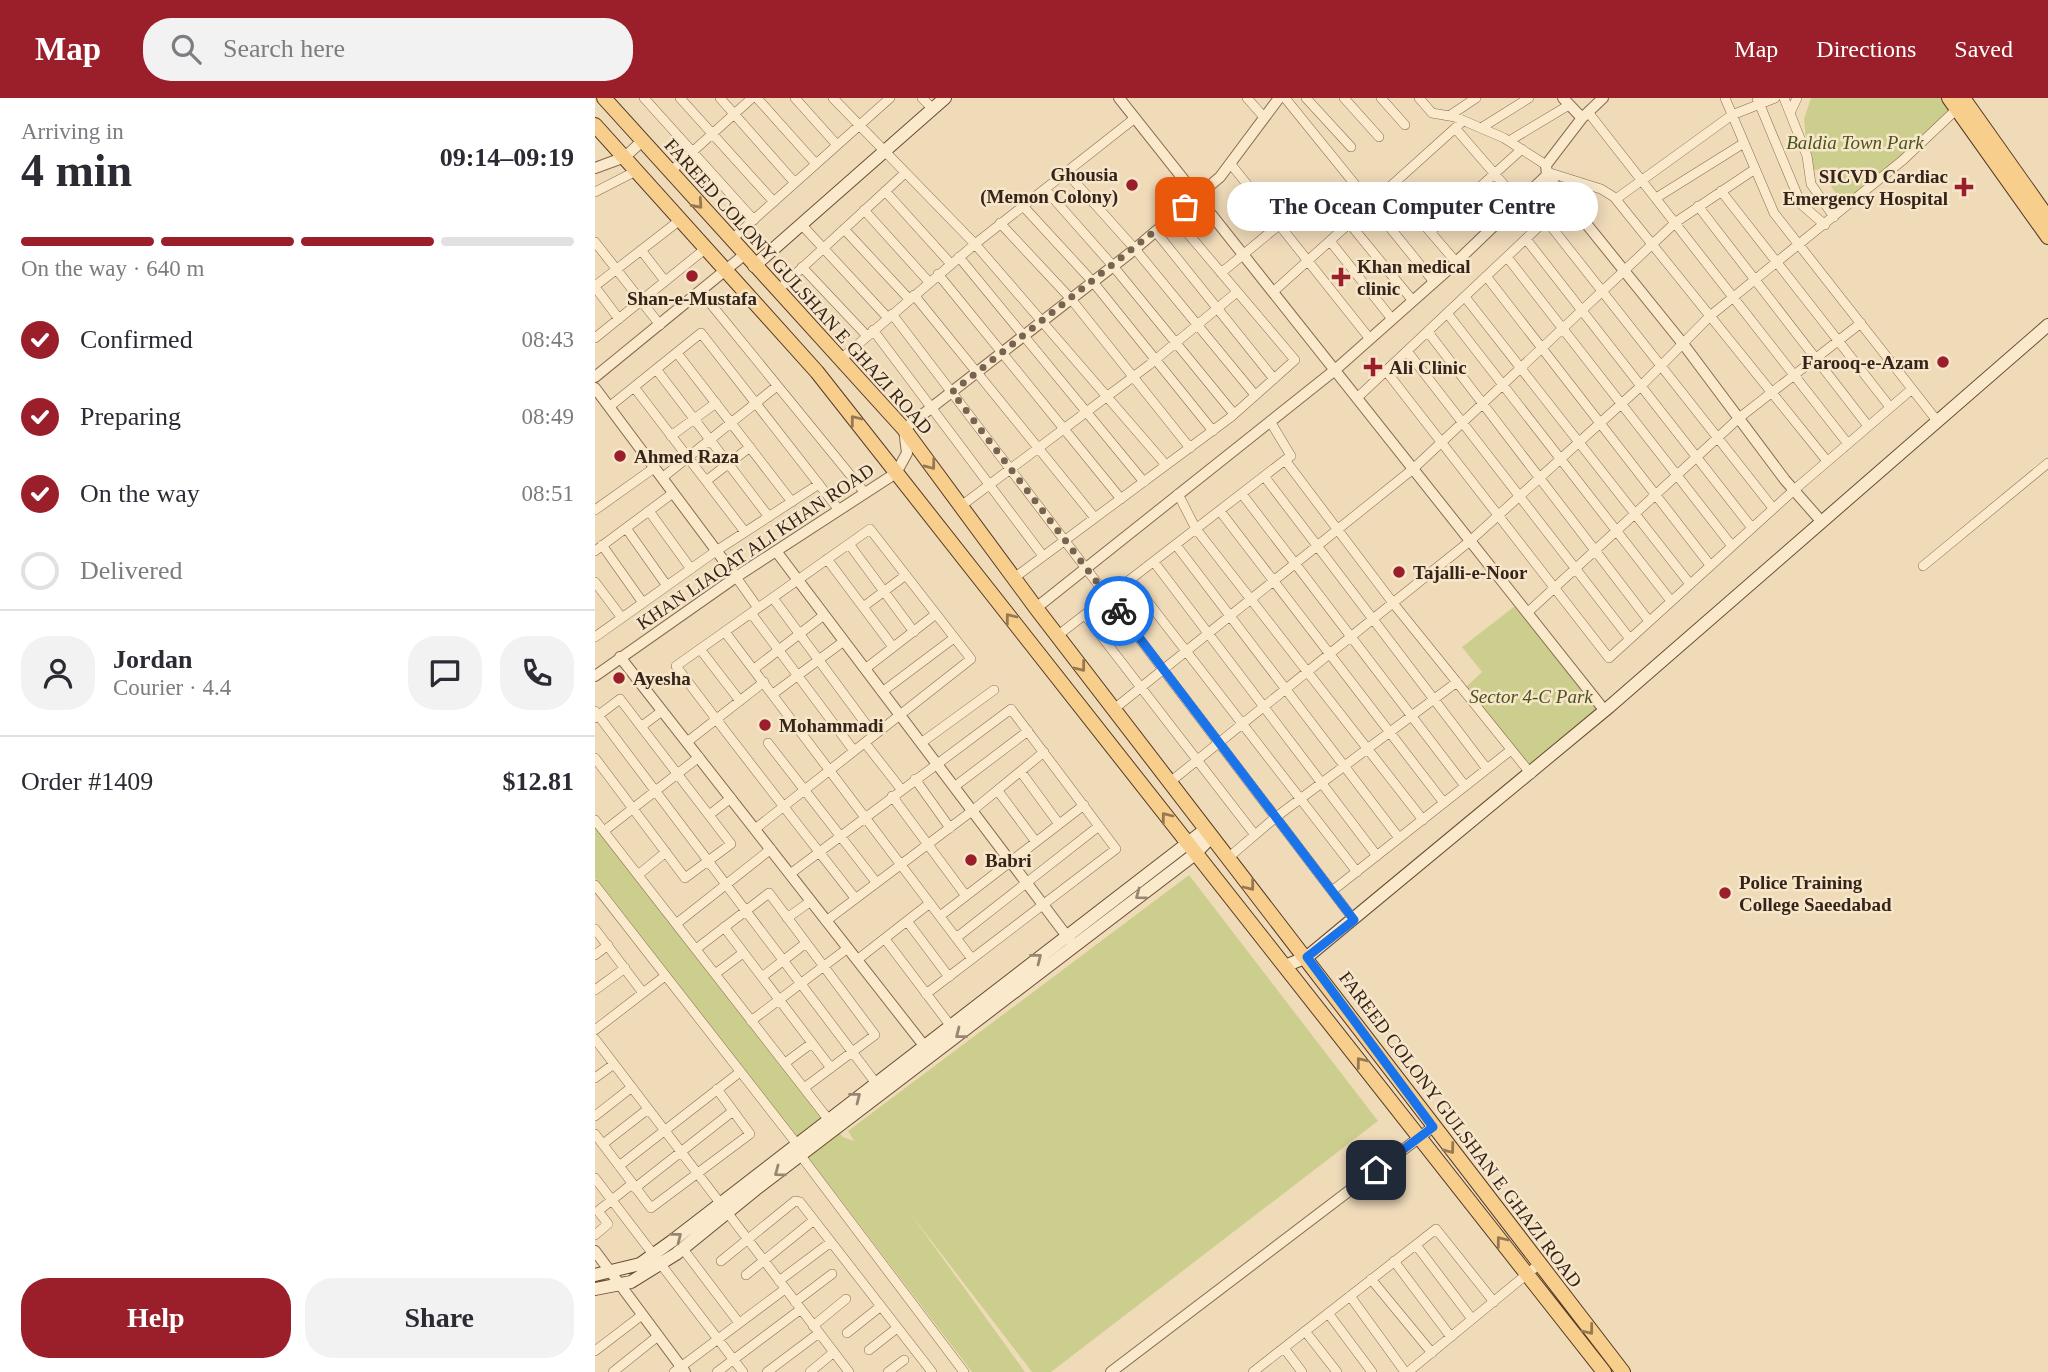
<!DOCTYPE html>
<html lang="en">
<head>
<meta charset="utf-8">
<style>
  body { margin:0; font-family:Georgia,serif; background:#f2f2f3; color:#2b2b33; height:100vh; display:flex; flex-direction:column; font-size:26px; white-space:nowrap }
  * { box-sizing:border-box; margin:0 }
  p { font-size:23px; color:#7c7c81 }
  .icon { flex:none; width:38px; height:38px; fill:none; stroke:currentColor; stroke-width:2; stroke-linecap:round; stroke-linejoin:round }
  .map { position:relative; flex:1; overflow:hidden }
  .sheet { display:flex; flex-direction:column; background:#fff; width:595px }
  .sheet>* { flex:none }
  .pin { position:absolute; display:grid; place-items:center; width:60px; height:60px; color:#fff; margin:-30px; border-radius:14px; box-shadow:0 4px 10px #0006 }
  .courier { position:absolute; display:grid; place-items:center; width:70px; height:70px; margin:-35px; border:5px solid #1a73e8; border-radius:50%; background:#fff; color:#222; box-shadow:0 2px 9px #0007 }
  .bubble { position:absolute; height:49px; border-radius:24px; background:#fff; box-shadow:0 4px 18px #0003; font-size:23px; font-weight:700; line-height:49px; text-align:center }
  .head em { font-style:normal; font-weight:700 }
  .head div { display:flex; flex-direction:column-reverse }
  .head { display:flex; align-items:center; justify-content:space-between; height:119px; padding:0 21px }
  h1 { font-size:46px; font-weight:700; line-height:52px }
  .bar { display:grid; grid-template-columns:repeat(4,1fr); gap:10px 7px; align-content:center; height:84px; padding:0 21px }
  .bar i { height:9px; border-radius:5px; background:#e1e1e2 }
  .bar .on { background:#9a1f2a }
  .bar p { grid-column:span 4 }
  .line { display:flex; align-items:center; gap:18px; padding:0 21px; border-top:2px solid #e1e1e2 }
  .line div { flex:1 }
  .round { display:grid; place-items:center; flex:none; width:74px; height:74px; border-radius:28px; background:#f2f2f3 }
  ol { padding:0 21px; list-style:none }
  li { display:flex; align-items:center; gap:21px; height:77px }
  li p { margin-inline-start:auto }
  li .icon { padding:7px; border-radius:50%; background:#9a1f2a; color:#fff; stroke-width:4 }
  li:last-child { color:#7c7c81 }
  li i { width:38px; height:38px; border:4px solid #e1e1e2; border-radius:50% }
  .action { display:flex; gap:14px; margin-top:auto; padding:14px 21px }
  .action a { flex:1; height:80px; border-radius:28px; background:#9a1f2a; color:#fff; font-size:28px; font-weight:700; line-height:80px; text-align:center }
  .action a+a { background:#f2f2f3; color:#2b2b33 }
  header { display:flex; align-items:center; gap:42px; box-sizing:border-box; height:98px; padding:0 35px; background:#9a1f2a; color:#fff }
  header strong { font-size:33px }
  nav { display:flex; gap:38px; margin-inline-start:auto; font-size:24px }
  .search { width:490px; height:63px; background:#f2f2f3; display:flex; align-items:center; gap:18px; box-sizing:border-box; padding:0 24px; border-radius:28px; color:#7c7c81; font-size:26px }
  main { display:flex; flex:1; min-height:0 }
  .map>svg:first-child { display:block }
</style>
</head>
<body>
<header>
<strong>Map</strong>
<div class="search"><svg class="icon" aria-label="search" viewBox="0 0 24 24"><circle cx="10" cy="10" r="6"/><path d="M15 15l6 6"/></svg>Search here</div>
<nav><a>Map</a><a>Directions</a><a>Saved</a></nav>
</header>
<main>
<section class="sheet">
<div class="head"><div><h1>4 min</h1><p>Arriving in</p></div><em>09:14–09:19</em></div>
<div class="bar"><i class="on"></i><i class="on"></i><i class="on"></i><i></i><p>On the way · 640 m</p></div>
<ol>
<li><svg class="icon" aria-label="check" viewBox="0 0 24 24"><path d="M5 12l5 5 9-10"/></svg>Confirmed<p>08:43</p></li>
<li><svg class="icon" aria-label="check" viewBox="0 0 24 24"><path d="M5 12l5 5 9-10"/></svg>Preparing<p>08:49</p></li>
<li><svg class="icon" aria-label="check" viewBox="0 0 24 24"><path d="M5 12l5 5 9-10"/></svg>On the way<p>08:51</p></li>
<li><i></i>Delivered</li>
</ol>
<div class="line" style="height:126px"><a class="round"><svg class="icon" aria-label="person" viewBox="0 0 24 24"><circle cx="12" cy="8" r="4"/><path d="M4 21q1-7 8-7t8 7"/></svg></a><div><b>Jordan</b><p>Courier · 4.4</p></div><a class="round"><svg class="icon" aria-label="chat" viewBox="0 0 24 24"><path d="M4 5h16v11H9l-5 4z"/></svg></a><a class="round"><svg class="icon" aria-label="phone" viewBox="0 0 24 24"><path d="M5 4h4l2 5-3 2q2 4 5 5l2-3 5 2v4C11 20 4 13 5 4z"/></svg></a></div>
<div class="line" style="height:91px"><div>Order #1409</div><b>$12.81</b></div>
<div class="action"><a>Help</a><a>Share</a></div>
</section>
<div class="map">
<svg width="1453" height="1274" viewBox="0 0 1453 1274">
  <rect width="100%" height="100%" fill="#f0dbb9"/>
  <path fill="#ccce8d" d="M1216 0H1354L1362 10 1250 110 1225 71 1214 74 1209 21Z
    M924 505 1010 613 936 676 868 592 887 574 867 549Z
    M0 725 248 1039 259 1043 253 1033 594 777 783 1023 456 1274H437L315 1115 430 1274H377L0 780Z"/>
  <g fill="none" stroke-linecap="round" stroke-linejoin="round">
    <g stroke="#876b53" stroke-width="10">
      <path id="minor" d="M49 0 159 122
        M85 0 179 104
        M125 0 200 85
        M162 0 221 66
        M200 0 242 47
        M238 0 380 146 571 367
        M327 0 338 11
        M652 0 668 18
        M690 0 839 184
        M711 0 756 49
        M749 0 784 39
        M786 0 810 27
        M824 0 837 15 860 19 909 40 951 67
        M1130 0 1179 115 1343 324
        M1162 0 1206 106 1230 127
        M1189 0 1212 58 1216 86 1239 119
        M993 14 1253 346
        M1195 15 1202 0
        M854 18 881 0
        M860 30 924 104
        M886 30 934 0
        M914 43 974 7
        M635 65 775 241
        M75 74 157 0
        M471 74 540 151 660 297
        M952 74 1006 91 1019 99 1232 363
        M796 88 861 164
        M450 91 518 168 639 316
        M290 93 356 166
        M1126 93 1295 309
        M0 94 41 73
        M1061 100 1149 45
        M1021 101 1137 17 1180 0
        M428 108 498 184 618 333
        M1103 108 1273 328
        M269 112 334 184
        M951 122 1178 410
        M405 125 476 201 595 350
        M754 125 818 203
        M206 126 293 220
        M249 131 314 201
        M561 134 679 281
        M835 134 927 51
        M931 141 1157 430
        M136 142 295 0
        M735 143 797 221
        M0 144 65 227
        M46 152 70 183
        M364 159 549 384
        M912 159 1137 448
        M207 169 272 238
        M626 175 684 127
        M343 176 526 401
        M891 178 1115 467
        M0 188 85 122
        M0 189 24 221
        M182 193 310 75
        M106 194 270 395
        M678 194 868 23
        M319 197 500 420
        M870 199 1095 486
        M852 215 1076 503
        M297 216 759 822
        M278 232 448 458
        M833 234 1054 523
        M0 240 110 151
        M812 253 1035 541
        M82 255 197 404
        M247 260 380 146 540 20
        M61 271 174 419
        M791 273 1014 560 1199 392 1317 291
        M39 289 150 434
        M762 300 972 102
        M14 309 106 235 244 412
        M675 323 696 358 690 362 798 505 936 676
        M76 338 121 305
        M669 378 892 671
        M67 380 182 288
        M111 383 155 349
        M583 396 601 431 828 722
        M647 396 870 688
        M366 408 554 267 642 194
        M0 412 59 370
        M54 413 96 471
        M625 413 849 705
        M31 430 72 488
        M254 446 319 534
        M7 447 48 505
        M581 447 804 740
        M0 453 78 395
        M232 461 298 549
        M559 464 782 758
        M1328 468 1453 365
        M141 479 163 510
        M419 480 636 319 700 262 579 119
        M536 482 762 774
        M0 484 27 520
        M178 500 279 637
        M268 509 311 477
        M156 515 259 653
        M932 515 1144 320 1266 225
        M490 517 660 737
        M130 534 377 861
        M462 538 690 362
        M0 539 121 453 224 386
        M105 551 145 603
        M159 571 229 517
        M270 571 341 516
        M287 594 359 540
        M178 596 249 543
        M519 611 818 371 1081 124 1160 71
        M0 613 280 984
        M0 620 25 601 136 746 90 780 0 660
        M47 628 67 613
        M92 644 169 584
        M173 645 281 784
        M270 645 306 691
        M326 645 399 592
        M426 674 464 726
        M320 681 355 730
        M575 684 875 443 1046 288 1115 218 1308 62 1365 8
        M359 689 433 633
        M403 693 441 744
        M297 698 371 798
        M114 717 136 700
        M0 722 233 1021
        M160 731C232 674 304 618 376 561L275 431 81 568C140 647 200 723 260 800
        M9 733 104 659
        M633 760 681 719 862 584
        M195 776 416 611 521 751 331 896
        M43 777 71 754
        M0 787 201 1045
        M737 793 916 652
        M345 818 489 707
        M192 820 216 803
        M231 823 377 713 449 654
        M312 823 354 879
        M81 826 176 751
        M129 829 236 970
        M0 831 48 895
        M361 840 504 728
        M290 841 355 927
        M101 851 174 795 280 937 209 990
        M0 857 13 847
        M262 862 335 805
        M120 876 148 855
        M167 879 211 845
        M0 892 30 870
        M156 923 253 850
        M0 932 70 878
        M0 941 254 1274
        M190 965 217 945
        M0 980 19 966
        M0 1018 37 989
        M0 1036 56 1110 155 1036 122 991
        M8 1046 53 1011
        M206 1058 369 1274
        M24 1068 145 974
        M0 1080 148 1274
        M40 1090 138 1013
        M0 1137 13 1126 3 1113 37 1086
        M821 1147 877 1221
        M88 1151 144 1225
        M126 1163 200 1103 205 1104 337 1274
        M799 1163 856 1239
        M151 1177 219 1122
        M776 1181 837 1255
        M184 1183 236 1144
        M755 1198 810 1274
        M200 1204 237 1176
        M733 1215 777 1274
        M218 1228 251 1201
        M710 1233 742 1274
        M252 1235 286 1208
        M689 1250 707 1274
        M274 1252 302 1230
        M0 1253 47 1217
        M18 1274 63 1238
        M79 1274 190 1191
        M122 1274 206 1211
        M172 1274 224 1235
        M215 1274 239 1254
        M293 1274 309 1262
        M658 1274 841 1131 899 1204
        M813 1274 943 1167"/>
    </g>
    <g stroke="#876b53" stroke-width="12">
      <path id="tertiary" d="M524 0 1010 613
        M968 0 987 20
        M0 70 30 59 47 43
        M952 77 1089 247 1190 382 1226 423
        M0 279 149 157
        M0 290 141 479
        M181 453 477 845
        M441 510 740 272 855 170 952 77 951 67 987 20 1008 0
        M25 559 334 954
        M0 578 141 479 301 375 312 355 309 331 535 155 625 79 684 0
        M0 1153 90 1274
        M516 1274 838 1029"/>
    </g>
    <g stroke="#694c36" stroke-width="14">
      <path id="secondary" d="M159 168 350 0
        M690 868 712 859 1014 609 1453 227
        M0 1177 45 1166 77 1143 611 731
        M0 1191 36 1184 81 1156 161 1091 600 756 617 738"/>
    </g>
    <g stroke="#543928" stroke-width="16">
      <path id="primary" d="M9 0 309 331 441 510 1028 1274
        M1354 0 1453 139
        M1368 0 1453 120
        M0 27 222 274 1009 1274"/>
    </g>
    <use href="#minor" stroke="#fbe9cc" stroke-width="9"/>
    <use href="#tertiary" stroke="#fbe9cc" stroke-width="10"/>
    <use href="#secondary" stroke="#fbe9cc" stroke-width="12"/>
    <use href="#primary" stroke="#f8ce8c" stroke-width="14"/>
  </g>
  <defs><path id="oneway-chevron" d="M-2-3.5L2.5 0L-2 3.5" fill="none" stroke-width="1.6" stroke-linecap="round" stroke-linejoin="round" transform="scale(1.75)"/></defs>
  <g stroke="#967952">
    <use href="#oneway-chevron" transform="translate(103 106) rotate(48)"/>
    <use href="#oneway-chevron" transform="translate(260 322) rotate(-128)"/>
    <use href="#oneway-chevron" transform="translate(336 367) rotate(53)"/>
    <use href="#oneway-chevron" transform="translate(415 520) rotate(-128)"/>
    <use href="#oneway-chevron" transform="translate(486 569) rotate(52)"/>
    <use href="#oneway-chevron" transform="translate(571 719) rotate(-128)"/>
    <use href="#oneway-chevron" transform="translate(655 788) rotate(52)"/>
    <use href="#oneway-chevron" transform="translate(766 964) rotate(-128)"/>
    <use href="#oneway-chevron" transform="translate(855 1051) rotate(53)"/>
    <use href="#oneway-chevron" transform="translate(906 1143) rotate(-128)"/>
    <use href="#oneway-chevron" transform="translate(994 1232) rotate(52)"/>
  </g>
  <g stroke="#988672">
    <use href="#oneway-chevron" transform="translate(545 797) rotate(143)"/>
    <use href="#oneway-chevron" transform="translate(442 860) rotate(-38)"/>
    <use href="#oneway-chevron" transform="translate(365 936) rotate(142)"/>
    <use href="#oneway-chevron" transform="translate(261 999) rotate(-38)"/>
    <use href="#oneway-chevron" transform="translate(184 1074) rotate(143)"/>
    <use href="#oneway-chevron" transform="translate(82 1139) rotate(-38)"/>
  </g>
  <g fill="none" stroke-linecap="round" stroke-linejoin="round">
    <path stroke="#766451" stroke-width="7" stroke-dasharray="0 12.6" d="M524 513 357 294 590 109"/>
    <path stroke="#1a73e8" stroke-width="9" d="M524 513 759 822 712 859 838 1029 781 1072"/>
  </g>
  <g fill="#9a1f2a" stroke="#f7e6c9" stroke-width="2.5">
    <circle cx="537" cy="87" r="7"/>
    <path d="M1365.5 78.5h7v7h7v7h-7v7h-7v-7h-7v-7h7z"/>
    <circle cx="97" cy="178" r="7"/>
    <path d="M742.5 168.5h7v7h7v7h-7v7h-7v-7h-7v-7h7z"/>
    <circle cx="1348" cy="264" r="7"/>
    <path d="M774.5 258.5h7v7h7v7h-7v7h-7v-7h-7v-7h7z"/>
    <circle cx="25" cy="358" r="7"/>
    <circle cx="804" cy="474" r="7"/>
    <circle cx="24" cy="580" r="7"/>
    <circle cx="170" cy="627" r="7"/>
    <circle cx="376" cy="762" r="7"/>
    <circle cx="1130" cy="795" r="7"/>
  </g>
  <g text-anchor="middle" stroke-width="5" stroke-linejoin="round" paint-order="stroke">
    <g font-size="19" font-style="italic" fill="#4a531e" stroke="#f7e6c9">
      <text x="1260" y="51">Baldia Town Park</text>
      <text x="936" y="605">Sector 4-C Park</text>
    </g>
    <g font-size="19" font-weight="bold" fill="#352419" stroke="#f7e6c9" text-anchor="start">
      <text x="523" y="83" text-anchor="end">Ghousia<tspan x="523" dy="22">(Memon Colony)</tspan></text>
      <text x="1353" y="85" text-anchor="end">SICVD Cardiac<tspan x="1353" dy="22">Emergency Hospital</tspan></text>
      <text x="762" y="175">Khan medical<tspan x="762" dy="22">clinic</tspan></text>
      <text x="97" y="207" text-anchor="middle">Shan-e-Mustafa</text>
      <text x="1334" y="271" text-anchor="end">Farooq-e-Azam</text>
      <text x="794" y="276">Ali Clinic</text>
      <text x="39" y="365">Ahmed Raza</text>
      <text x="818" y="481">Tajalli-e-Noor</text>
      <text x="38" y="587">Ayesha</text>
      <text x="184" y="634">Mohammadi</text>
      <text x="390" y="769">Babri</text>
      <text x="1144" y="791">Police Training<tspan x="1144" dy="22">College Saeedabad</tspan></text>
    </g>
    <g font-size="19" fill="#352419" stroke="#f7e6c9">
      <text transform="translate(204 188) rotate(48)" y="7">FAREED COLONY GULSHAN E GHAZI ROAD</text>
      <text transform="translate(160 448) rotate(-34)" y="7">KHAN LIAQAT ALI KHAN ROAD</text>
      <text transform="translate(866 1031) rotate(53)" y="7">FAREED COLONY GULSHAN E GHAZI ROAD</text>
    </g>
  </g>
</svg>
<div class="pin" style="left:590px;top:109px;background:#ea580c"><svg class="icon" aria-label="bag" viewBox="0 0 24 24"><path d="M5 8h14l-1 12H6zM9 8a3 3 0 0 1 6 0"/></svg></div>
<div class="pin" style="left:781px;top:1072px;background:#1f2937"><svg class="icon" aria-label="home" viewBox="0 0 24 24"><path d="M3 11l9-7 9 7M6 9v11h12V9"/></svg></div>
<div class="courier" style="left:524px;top:513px"><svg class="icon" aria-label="bike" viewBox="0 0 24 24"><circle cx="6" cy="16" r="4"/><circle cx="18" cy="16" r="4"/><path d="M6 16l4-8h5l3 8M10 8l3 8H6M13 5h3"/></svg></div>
<div class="bubble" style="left:632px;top:84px;width:371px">The Ocean Computer Centre</div>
</div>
</main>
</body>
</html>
